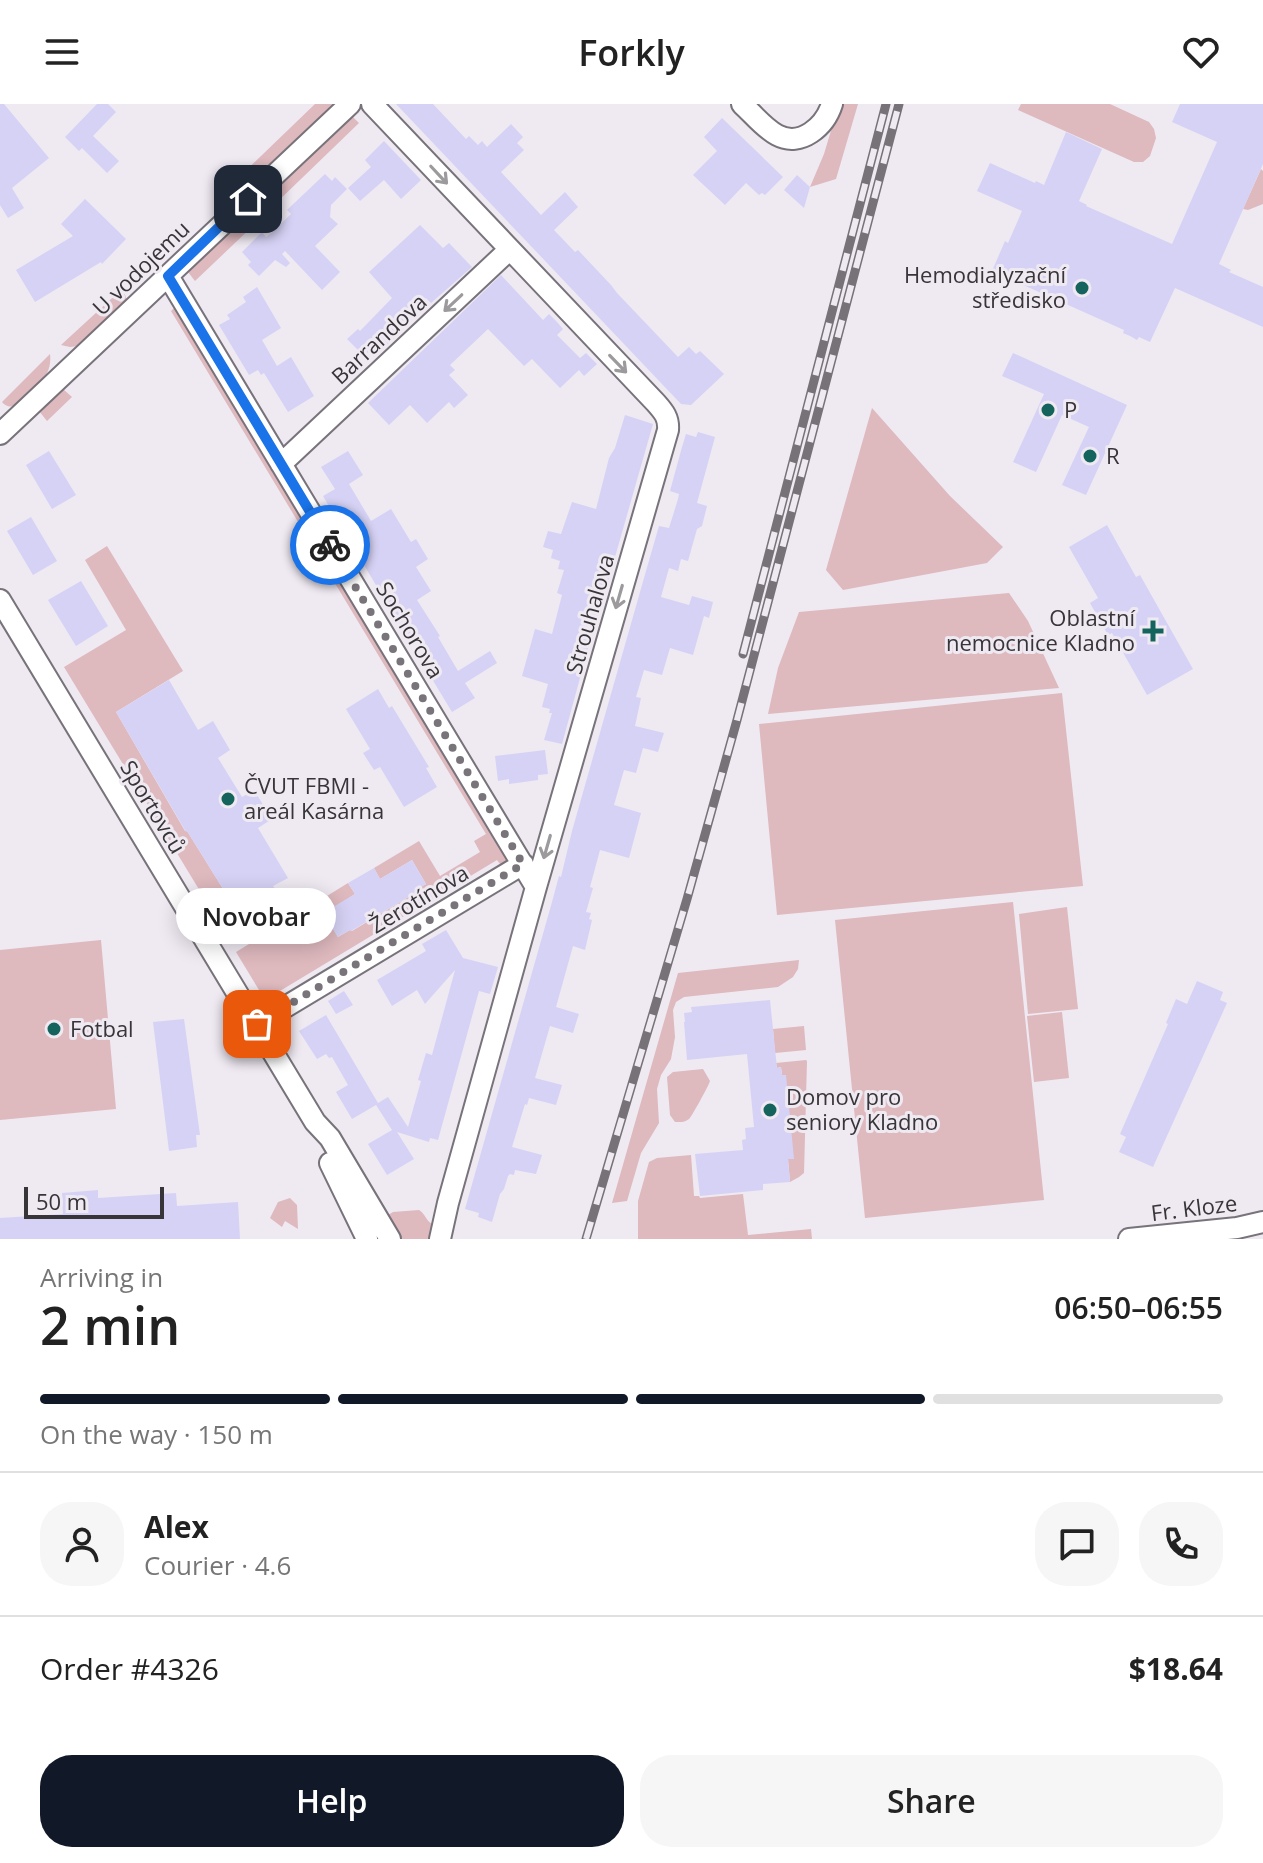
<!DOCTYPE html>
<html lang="en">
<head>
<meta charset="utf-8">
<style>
  body { margin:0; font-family:"Open Sans",sans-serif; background:#f6f6f6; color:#222; height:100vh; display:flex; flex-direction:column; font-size:30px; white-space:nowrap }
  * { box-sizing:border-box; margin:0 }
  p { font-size:26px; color:#767676 }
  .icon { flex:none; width:44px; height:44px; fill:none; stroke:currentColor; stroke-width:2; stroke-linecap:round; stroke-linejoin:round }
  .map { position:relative; height:1135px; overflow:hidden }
  .panel { display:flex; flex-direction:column; background:#fff; flex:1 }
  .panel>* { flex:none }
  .scale { position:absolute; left:24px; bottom:20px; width:140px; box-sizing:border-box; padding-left:8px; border:4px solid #383539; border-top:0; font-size:22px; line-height:28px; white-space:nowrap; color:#383539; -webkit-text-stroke:6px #efe9f2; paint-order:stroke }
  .pin { position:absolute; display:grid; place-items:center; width:68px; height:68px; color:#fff; margin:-34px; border-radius:16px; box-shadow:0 4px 12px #0006 }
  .courier { position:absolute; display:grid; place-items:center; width:80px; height:80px; margin:-40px; border:6px solid #1a73e8; border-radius:50%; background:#fff; color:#222; box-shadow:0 2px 10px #0007 }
  .bubble { position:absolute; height:56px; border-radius:28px; background:#fff; box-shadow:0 4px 20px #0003; font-size:26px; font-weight:600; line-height:56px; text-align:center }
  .overview em { font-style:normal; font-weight:600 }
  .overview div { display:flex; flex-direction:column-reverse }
  .overview { display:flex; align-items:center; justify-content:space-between; height:136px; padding:0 40px }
  h1 { font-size:52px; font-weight:600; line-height:60px }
  .bar { display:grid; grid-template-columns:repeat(4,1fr); gap:12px 8px; align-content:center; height:96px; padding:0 40px }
  .bar i { height:10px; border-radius:6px; background:#e0e0e0 }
  .bar .active { background:#111827 }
  .bar p { grid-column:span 4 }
  .line { display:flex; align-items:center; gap:20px; padding:0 40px; border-top:2px solid #e0e0e0 }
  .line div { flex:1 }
  .round { display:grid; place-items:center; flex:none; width:84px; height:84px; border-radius:32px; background:#f6f6f6 }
  .cta { display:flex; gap:16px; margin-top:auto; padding:16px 40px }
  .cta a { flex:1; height:92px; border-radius:32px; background:#111827; color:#fff; font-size:32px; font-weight:600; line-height:92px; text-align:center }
  .cta a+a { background:#f6f6f6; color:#222 }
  header { display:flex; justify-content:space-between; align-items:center; height:104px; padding:0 40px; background:#fff; font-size:36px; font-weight:600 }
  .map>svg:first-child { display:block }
</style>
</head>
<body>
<header><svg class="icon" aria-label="menu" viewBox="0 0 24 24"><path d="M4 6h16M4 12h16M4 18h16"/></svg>Forkly<svg class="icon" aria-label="heart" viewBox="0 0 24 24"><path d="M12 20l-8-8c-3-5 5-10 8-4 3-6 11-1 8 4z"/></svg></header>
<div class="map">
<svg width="1263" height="1135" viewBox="0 0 1263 1135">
  <rect width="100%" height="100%" fill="#efe9f2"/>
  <path fill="#deb9be" d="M315 0H336L255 78H245L237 75Z
    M839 0H858L836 75 810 83 824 50Z
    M1021 0H1110L1149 18 1154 25 1156 34 1150 52 1143 58H1134L1018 6Z
    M352 12 359 19 273 102 265 91Z
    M1261 65 1263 67V100L1248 106 1243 105Z
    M245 111 257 118 195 177 188 168 192 160Z
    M123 184 126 194 125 200 78 242 70 243 61 241Z
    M176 202 509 753 508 758 503 764 497 756 265 896 236 848 348 779 355 790 324 810 338 833 350 826 352 827 415 789 414 787 426 780 412 756 380 775 374 764 419 737 440 772 480 748 474 737 486 730 171 207Z
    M50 250C53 274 33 286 17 300 12 304 6 303 2 298Z
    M63 285 72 293 47 317 39 307Z
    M872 304 950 392 1003 443 987 459 843 486 826 466Z
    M107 442 183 567 116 608 185 727H187L238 809 220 820 64 563 126 526 85 456Z
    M1009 489 1028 517 1059 584 768 610 778 564 799 508Z
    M1062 589 1083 782 777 811 759 620Z
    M1013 798 1044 1096 865 1114 835 816Z
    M1067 803 1078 905 1028 910 1019 810Z
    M101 836 116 1005 0 1016V846Z
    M799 856 798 865 793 873 778 883 684 893 676 898 673 906 675 933 671 955 661 971 657 985 659 1019 641 1049 627 1097 612 1099 678 869Z
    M1062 908 1069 974 1034 978 1027 912Z
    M804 922 806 946 775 949 773 925Z
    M806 956 807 957 804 1069 799 1073 790 1078 788 1055H793L781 963 777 964 776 959Z
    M703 965 710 977C709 981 691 1014 689 1015 684 1019 680 1018 675 1018L670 1011 667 973 673 968Z
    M691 1051 694 1092H699L700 1094 743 1090 748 1131 811 1125 812 1135H638V1097L649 1058 657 1054Z
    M290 1094 297 1101 298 1125 285 1117 282 1123 270 1114 278 1098Z
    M419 1106C427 1111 425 1119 438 1122L435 1135H398L385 1113 393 1108Z"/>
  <path fill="#d6d2f5" d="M0 0H4L49 54 12 84 24 104 8 114 0 101Z
    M97 0H108L116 8 93 32 119 57 107 69 82 44 79 47 65 33Z
    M396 0H433L466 35 469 32 478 41 482 37 487 43 511 20 523 33 517 39 524 46 501 68 541 111 565 88 578 103 554 126 575 148 578 146 611 181 617 189 678 253 689 243 696 250 700 247 724 270 691 301 681 300Z
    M1180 0H1263V60L1219 160 1231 166 1229 168 1263 183V223L1175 184 1150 238 1139 233 1137 236 1130 232 1123 229 1124 226 992 167 1005 137 1008 139 1022 107 977 87 990 59 1035 79 1036 77 1044 81 1066 28 1102 45 1079 97 1087 101 1086 102 1172 140 1217 38 1172 18Z
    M722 14 783 73 765 91 762 89 759 91 746 79 725 101 693 71 717 47 704 33Z
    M384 37 421 76 401 95 384 76 360 97 348 84 371 63 365 56Z
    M325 70 332 77 335 73 347 85 331 101 330 113 338 120 315 142 340 168 322 186 285 147 282 150 290 159 286 163 275 156 259 172 248 161 251 158 242 148 262 128 266 133 270 130 291 110 287 106Z
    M797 71 810 83 804 104 784 86Z
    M85 95 126 135 102 160 101 158 35 198 16 166 73 132 61 120Z
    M420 121 443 144 449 139 472 163 431 199 426 194 404 214 409 220 374 253 369 248 364 252 347 235 358 225 360 227 392 194 369 168Z
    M501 171 543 216 549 210 557 218 563 225 557 231 580 254 586 249 597 260 584 272 579 266 560 284 532 255 524 262 488 225 450 261 455 266 449 271 468 291 454 304 449 298 427 319 410 301 389 321 368 299Z
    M257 183 281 224 262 236 277 262 291 253 314 292 288 308 264 269 261 271 258 266 249 271 219 221 230 215 227 211 246 198 243 193Z
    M1013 249 1127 301 1086 391 1062 381 1089 323 1062 311 1036 368 1013 358 1044 290 1002 272Z
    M625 311 653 320 597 516 592 530 562 640 544 636 552 609H549L550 605 542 603 548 580 522 572 535 525 552 530 562 491 557 489 564 466 558 465 560 457 551 454 553 446 543 443 548 427 561 430 572 398 596 405 609 354 615 344Z
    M698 328 715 333 697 399 707 402 702 422 697 425 688 457 681 455 678 467 669 464 661 493 689 501 692 492 713 498 709 514 704 512 693 551 670 544 662 571 644 566 636 593 641 594 635 622 664 629 661 638 658 648 643 644 636 669 624 666 614 701 641 709 629 754 600 746 590 783 593 784 586 808 591 809 589 815 592 816 585 846 573 842 556 903 579 910 576 919 573 929 550 922 535 974 562 981 556 1001 529 994 527 1001 525 1000 512 1043 542 1051 536 1070 515 1066 514 1071 510 1070 508 1072 504 1085 500 1090 492 1118 478 1113 479 1109 465 1105 552 798 559 772 561 773 572 727 648 460 659 422 669 424 678 395 679 390 670 387 682 343 686 330 696 333Z
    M49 347 76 391 52 405 26 361Z
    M348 347 363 371 349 380 371 417 391 405 411 438 416 435 428 455 416 463 431 487 417 496 440 532 438 533 458 567 490 547 497 559 465 579 475 594 452 608 423 560 433 555 417 529 408 535 323 392 335 385 321 363Z
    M31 413 57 457 33 471 7 427Z
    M1107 421 1136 473 1140 471 1193 565 1147 591 1112 529 1108 531 1090 499 1098 494 1069 443Z
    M81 477 108 522 76 542 48 496Z
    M169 576 198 626 213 617 230 646 218 654 242 693 254 686 272 715 258 724 288 774 273 782 276 786 238 809 187 727 186 728 116 608Z
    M378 585 389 604 392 602 429 663 426 664 437 683 404 703 380 663 374 666 363 649 370 645 346 605Z
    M545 646 548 670 538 671V676L524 678 509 680V675L498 677 495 652Z
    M412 756 426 780 414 787 415 789 351 827 350 826 338 833 323 809 355 790 348 779 374 764 380 775Z
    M446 826 463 854 498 863 490 890 479 887 438 1036 430 1034 429 1038 397 1028 414 1055 387 1071 368 1040 392 1026 376 1001 352 1015 336 988 348 981 332 953 329 954 326 950 317 955 299 927 326 911 378 999 388 993 408 1023 421 977 418 976 426 949 432 951 455 866 425 900 417 886 392 902 377 876 426 847 422 840Z
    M1197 877 1223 888 1220 896 1227 899 1153 1063 1119 1048 1126 1033 1120 1030 1168 920 1166 919 1176 895 1187 900Z
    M344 887 353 901 336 910 328 897Z
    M770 896 777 964 781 963 782 971H786L794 1055H788L790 1078 763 1080V1086L700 1092 695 1050 743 1046 742 1036 746 1035 745 1024 754 1023 747 950 687 956 684 918H685L684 909 692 908 691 903Z
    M184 915 200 1031H196L197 1043 169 1047 153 918Z
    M98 1086V1094L176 1089 177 1102 238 1098 240 1135H0V1114L63 1110 62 1089Z"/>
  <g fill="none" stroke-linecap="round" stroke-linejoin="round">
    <g stroke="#78727a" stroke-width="24">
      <path id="minor" d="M372 0 656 299C664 308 669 314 668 326L536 783 448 1099 440 1135
        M742 0C753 10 764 24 777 31 801 44 825 22 832 0
        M168 172 536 783
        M0 330 350 0
        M281 360 509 146
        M0 496 315 1018 330 1034 390 1135
        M257 920 523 760
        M330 1059 367 1135
        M1129 1135 1237 1124 1263 1118"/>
    </g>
    <use href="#minor" stroke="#fff" stroke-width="20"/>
    <g stroke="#767278" stroke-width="9">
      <path id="rail" d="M743 550 886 0
        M586 1135 687 795 737 616 899 0"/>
    </g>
    <use href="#rail" stroke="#efe9f2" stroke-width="6" stroke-dasharray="18" stroke-linecap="butt"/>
  </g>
  <defs><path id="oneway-shaft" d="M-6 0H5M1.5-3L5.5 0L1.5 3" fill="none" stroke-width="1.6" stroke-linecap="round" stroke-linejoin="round" transform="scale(2)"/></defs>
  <g stroke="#9c9a9c">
    <use href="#oneway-shaft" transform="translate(439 71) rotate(47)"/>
    <use href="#oneway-shaft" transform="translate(453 199) rotate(137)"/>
    <use href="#oneway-shaft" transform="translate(618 260) rotate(46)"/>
    <use href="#oneway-shaft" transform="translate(619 493) rotate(106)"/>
    <use href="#oneway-shaft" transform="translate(547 743) rotate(106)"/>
  </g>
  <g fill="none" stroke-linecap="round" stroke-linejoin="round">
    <path stroke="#78747a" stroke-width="8" stroke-dasharray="0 14.4" d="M257 920 523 760 330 441"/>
    <path stroke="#1a73e8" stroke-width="10" d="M248 95 168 172 330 441"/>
  </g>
  <g fill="#15635d" stroke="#efe9f2" stroke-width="3">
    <circle cx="1082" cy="184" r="8"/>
    <circle cx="1048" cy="306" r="8"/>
    <circle cx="1090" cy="352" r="8"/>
    <path d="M1149 515h8v8h8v8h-8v8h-8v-8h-8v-8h8z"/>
    <circle cx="228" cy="695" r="8"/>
    <circle cx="54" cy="925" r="8"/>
    <circle cx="770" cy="1006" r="8"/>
  </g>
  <g text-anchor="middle" stroke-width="6" stroke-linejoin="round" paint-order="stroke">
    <g font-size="22" fill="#383539" stroke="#efe9f2">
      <text transform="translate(141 164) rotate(-44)" y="8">U vodojemu</text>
      <text transform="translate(379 235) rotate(-43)" y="8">Barrandova</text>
      <text transform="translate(590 510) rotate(-74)" y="8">Strouhalova</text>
      <text transform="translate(410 526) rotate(59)" y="8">Sochorova</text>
      <text transform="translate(153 703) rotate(59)" y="8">Sportovců</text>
      <text transform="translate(419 795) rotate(-31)" y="8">Žerotínova</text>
      <text transform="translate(1194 1104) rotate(-7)" y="8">Fr. Kloze</text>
    </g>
    <g font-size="22" fill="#383539" stroke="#efe9f2" text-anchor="start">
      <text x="1066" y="179" text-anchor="end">Hemodialyzační<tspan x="1066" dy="25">středisko</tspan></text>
      <text x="1064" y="314">P</text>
      <text x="1106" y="360">R</text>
      <text x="1135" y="522" text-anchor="end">Oblastní<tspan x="1135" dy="25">nemocnice Kladno</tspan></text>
      <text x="244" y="690">ČVUT FBMI -<tspan x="244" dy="25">areál Kasárna</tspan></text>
      <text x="70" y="933">Fotbal</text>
      <text x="786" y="1001">Domov pro<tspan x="786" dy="25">seniory Kladno</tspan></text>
    </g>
  </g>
</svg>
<div class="scale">50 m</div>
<div class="pin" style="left:257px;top:920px;background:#ea580c"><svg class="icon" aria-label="bag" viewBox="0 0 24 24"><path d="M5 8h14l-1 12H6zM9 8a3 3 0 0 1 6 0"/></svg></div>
<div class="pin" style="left:248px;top:95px;background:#1f2937"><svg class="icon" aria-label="home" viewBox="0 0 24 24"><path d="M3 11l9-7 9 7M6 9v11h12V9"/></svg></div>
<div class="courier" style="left:330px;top:441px"><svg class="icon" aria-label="bike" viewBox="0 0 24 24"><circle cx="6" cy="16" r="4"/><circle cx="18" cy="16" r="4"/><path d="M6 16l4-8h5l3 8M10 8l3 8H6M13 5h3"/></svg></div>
<div class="bubble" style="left:176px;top:784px;width:160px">Novobar</div>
</div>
<section class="panel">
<div class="overview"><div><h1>2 min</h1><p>Arriving in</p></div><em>06:50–06:55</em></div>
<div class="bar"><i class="active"></i><i class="active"></i><i class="active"></i><i></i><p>On the way · 150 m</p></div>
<div class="line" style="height:144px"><a class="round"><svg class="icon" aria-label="person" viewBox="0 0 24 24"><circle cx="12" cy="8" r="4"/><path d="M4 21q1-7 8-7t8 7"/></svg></a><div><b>Alex</b><p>Courier · 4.6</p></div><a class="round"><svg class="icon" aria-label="chat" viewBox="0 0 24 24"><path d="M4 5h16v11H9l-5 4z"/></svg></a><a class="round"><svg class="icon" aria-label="phone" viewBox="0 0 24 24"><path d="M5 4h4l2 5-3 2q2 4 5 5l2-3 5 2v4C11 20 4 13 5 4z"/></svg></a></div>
<div class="line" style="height:104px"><div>Order #4326</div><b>$18.64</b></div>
<div class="cta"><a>Help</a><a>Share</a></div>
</section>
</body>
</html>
